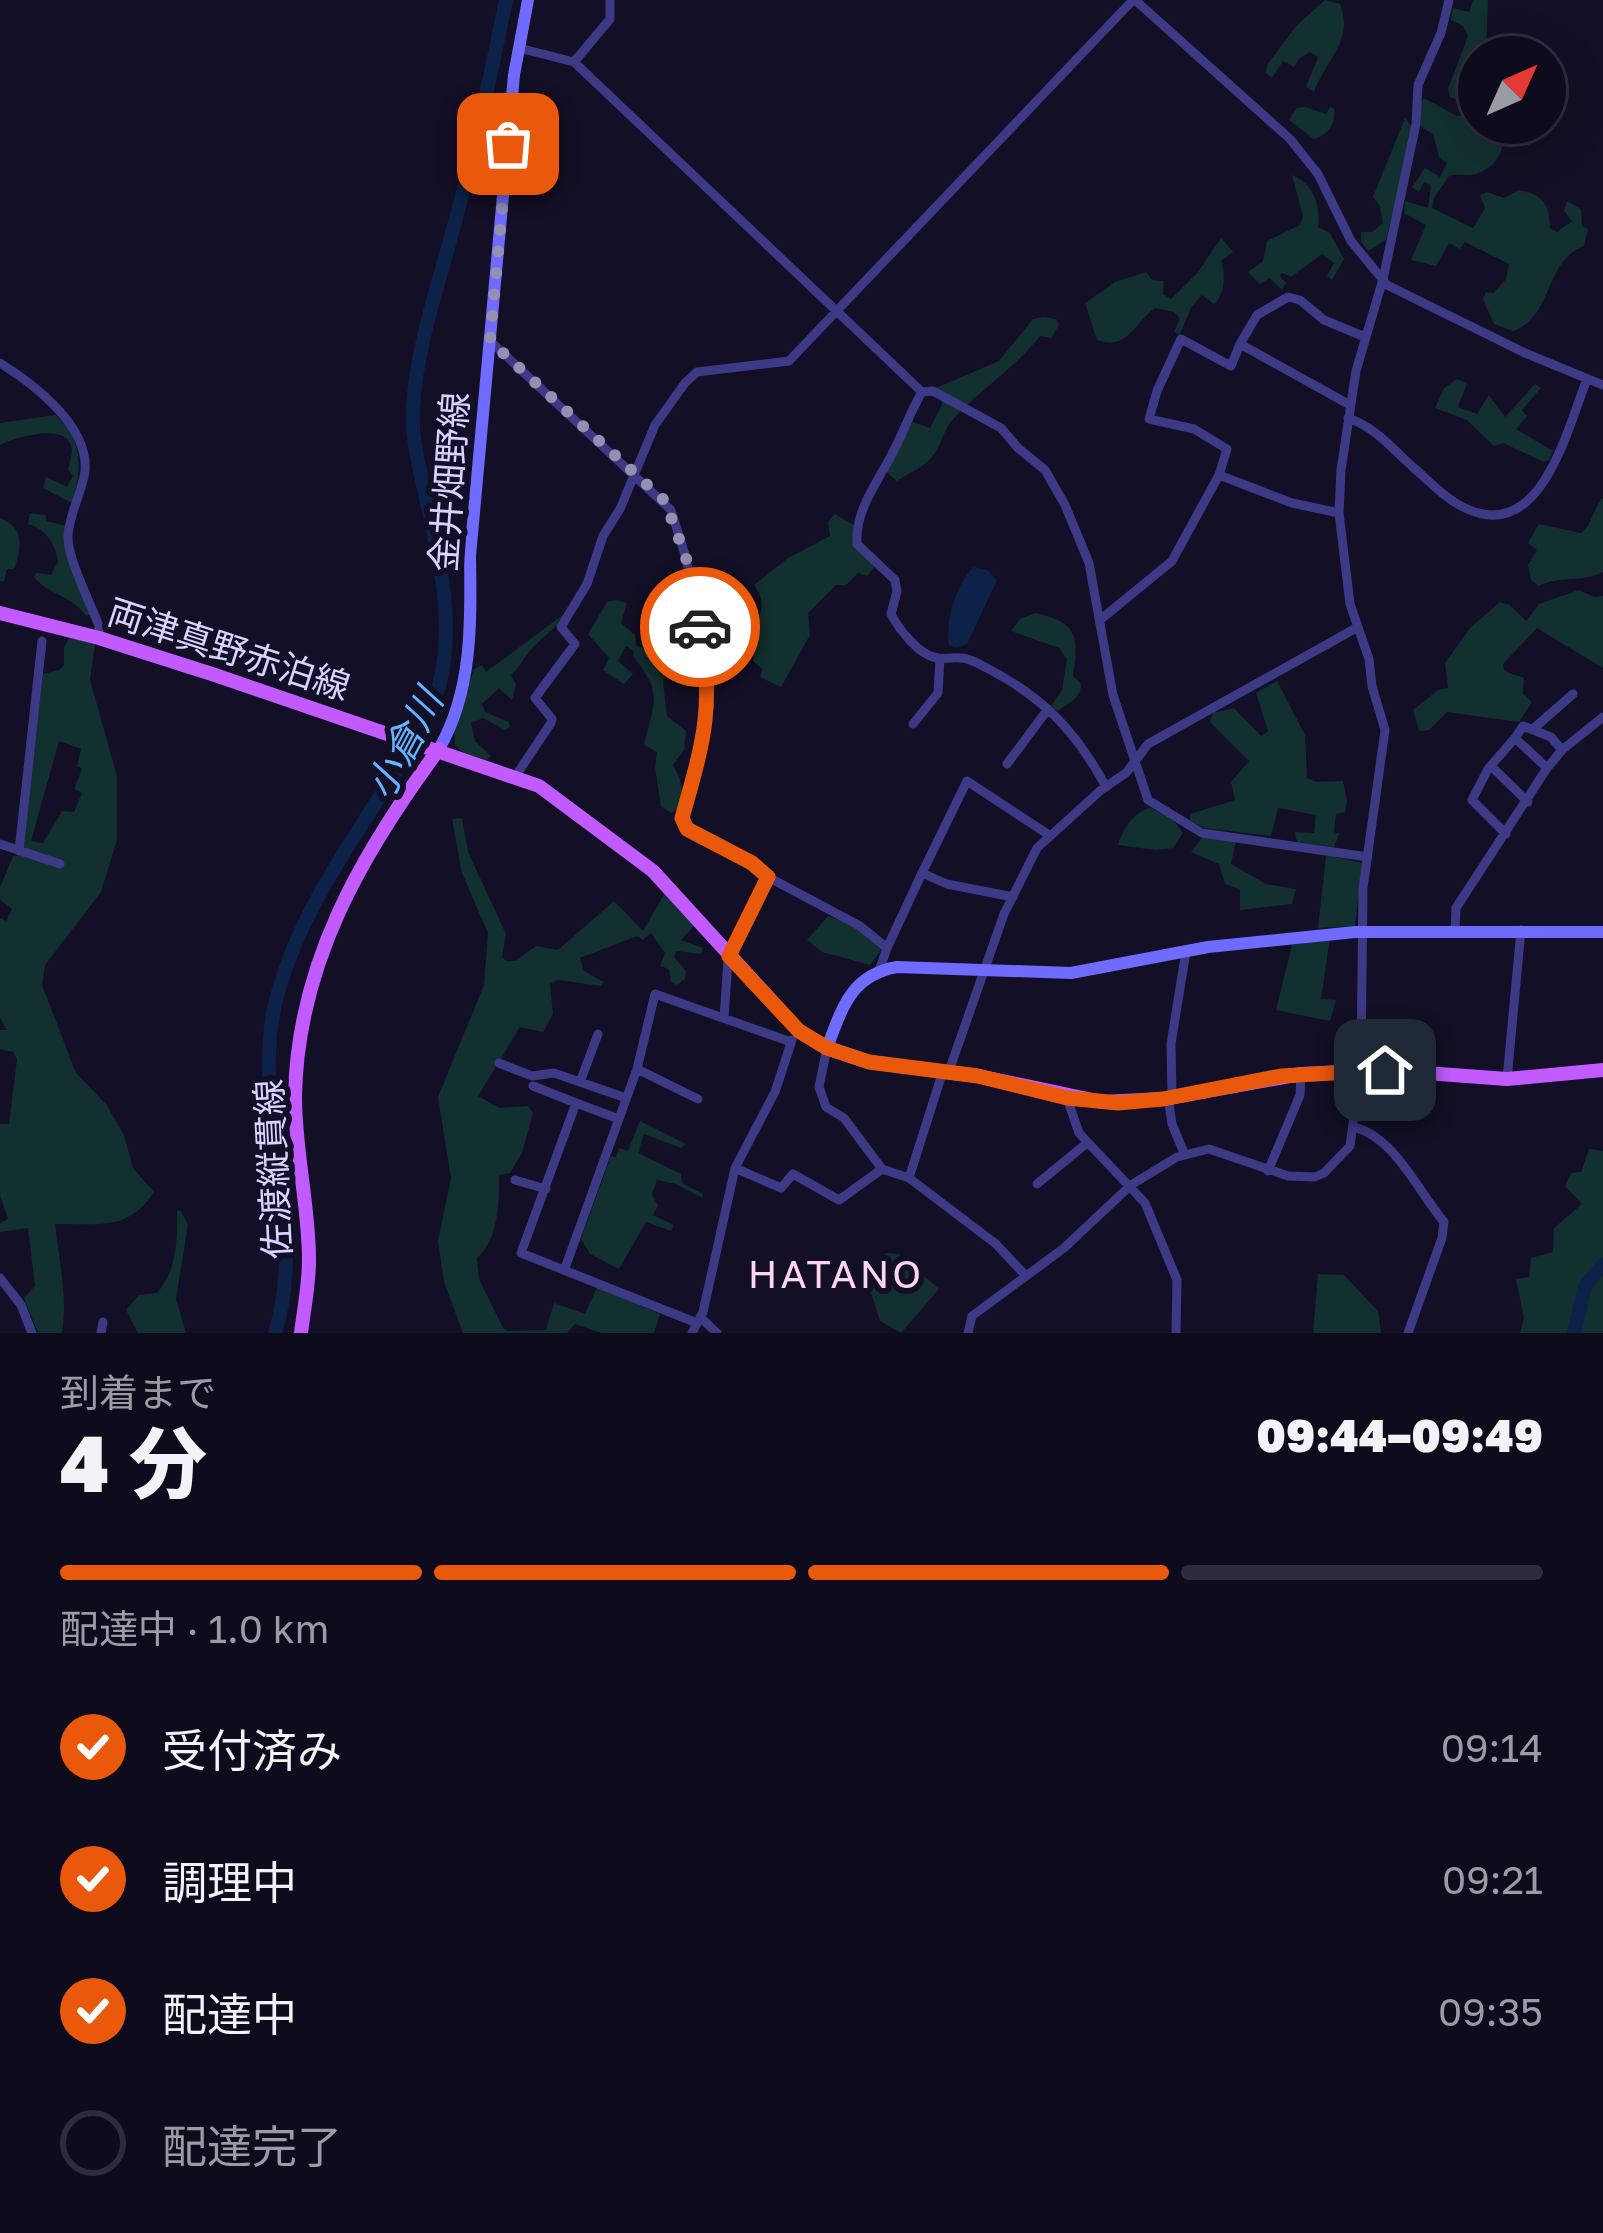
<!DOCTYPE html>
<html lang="ja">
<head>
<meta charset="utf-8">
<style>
  body { margin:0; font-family:"Golos Text","Noto Sans JP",sans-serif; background:#1c1929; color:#f1f3f6; height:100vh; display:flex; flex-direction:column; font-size:45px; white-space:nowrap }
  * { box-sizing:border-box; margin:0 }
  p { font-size:39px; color:#9b9ba3 }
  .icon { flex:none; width:66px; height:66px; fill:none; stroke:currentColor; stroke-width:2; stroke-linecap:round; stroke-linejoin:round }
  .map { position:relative; height:1333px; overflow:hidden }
  .side { display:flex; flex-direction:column; background:#0e0b1c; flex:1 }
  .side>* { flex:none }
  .needle { width:78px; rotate:45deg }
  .tools { position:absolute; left:1458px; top:36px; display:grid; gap:24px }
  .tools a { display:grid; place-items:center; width:108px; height:108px; border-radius:50%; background:#0e0b1c; box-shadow:0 12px 48px #0002,0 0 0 3px #2e2b3b; font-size:60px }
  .pin { position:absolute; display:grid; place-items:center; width:102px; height:102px; color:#fff; margin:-51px; border-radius:24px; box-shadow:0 6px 18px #0006 }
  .courier { position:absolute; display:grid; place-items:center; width:120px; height:120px; margin:-60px; border:9px solid #ea580c; border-radius:50%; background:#fff; color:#222; box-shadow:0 3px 15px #0007 }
  .overview em { font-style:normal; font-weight:800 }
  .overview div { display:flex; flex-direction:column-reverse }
  .overview { display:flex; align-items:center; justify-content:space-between; height:204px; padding:0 60px }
  h1 { font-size:78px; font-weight:800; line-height:90px }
  .bar { display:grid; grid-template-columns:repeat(4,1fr); gap:18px 12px; align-content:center; height:144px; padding:0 60px }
  .bar i { height:15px; border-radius:9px; background:#2e2b3b }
  .bar .selected { background:#ea580c }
  .bar p { grid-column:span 4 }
  ol { padding:0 60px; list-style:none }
  li { display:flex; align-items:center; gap:36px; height:132px }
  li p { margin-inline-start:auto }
  li .icon { padding:12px; border-radius:50%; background:#ea580c; color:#fff; stroke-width:4 }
  li:last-child { color:#9b9ba3 }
  li i { width:66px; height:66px; border:6px solid #2e2b3b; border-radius:50% }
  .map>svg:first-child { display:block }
</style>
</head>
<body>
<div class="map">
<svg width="1603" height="1333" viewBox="0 0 1603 1333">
  <rect width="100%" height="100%" fill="#130f26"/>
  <path fill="#12302f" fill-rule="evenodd" d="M1325 0 1340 4C1354 42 1326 59 1314 92L1306 87 1318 57 1310 52 1300 58 1294 67 1283 61 1272 78 1266 73 1267 65 1296 26Z
    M1473 0H1488L1486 57H1479V123H1498C1509 142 1501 164 1479 173 1470 177 1459 173 1449 176L1434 198 1432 208 1473 228 1485 208 1480 195 1487 192 1504 198 1519 190C1542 194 1550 204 1550 228L1557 232 1572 221 1564 211 1567 201 1581 209 1582 226 1588 229 1584 246C1544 260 1554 317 1513 331L1494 324 1483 299 1486 292 1494 293 1506 279 1509 264 1465 242 1460 249 1449 243 1436 266 1411 260 1426 225 1404 213 1405 201 1428 208 1431 185 1424 182 1419 192 1412 187 1425 168 1440 177 1447 163 1439 157 1433 134 1421 127 1420 104 1424 98 1457 116 1478 113 1476 107 1450 97 1448 89 1468 36 1463 26 1451 20 1453 8 1469 12Z
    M1305 107 1326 114 1330 107 1334 108C1336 123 1329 135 1314 139L1289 120 1297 108Z
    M1405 118 1412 127 1410 143 1386 240 1368 251 1361 242V232H1372L1383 223 1380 206 1373 197Z
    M1292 175C1313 184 1321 204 1318 227L1330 233 1344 259 1332 280 1327 276 1334 263 1322 254 1291 277 1282 273 1280 276 1286 283 1282 290 1270 278 1260 284 1248 272 1263 261 1267 241 1300 225 1303 216Z
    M1221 238 1233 252 1221 261C1226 274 1225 295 1214 304L1202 295 1191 308 1180 334 1174 332 1180 318 1174 312 1155 308C1135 322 1128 351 1097 340L1085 303 1115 282 1146 272 1152 280 1164 281 1163 294 1171 299 1198 272Z
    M1043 317 1056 319 1059 325 1051 338 1040 336C1016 367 985 386 958 414 943 428 944 439 935 453 927 466 909 473 897 481L885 471 910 421 930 428 942 405V393L936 388 999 361 1033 319Z
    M1457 379 1467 383 1458 407 1477 414 1489 395 1505 417 1535 384 1541 388 1522 410 1527 416 1516 429 1553 451 1549 460 1544 462 1503 443 1494 446 1467 420 1435 408 1444 388Z
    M55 415C84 440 82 470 72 503L43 488 46 477 67 487 73 476 68 470C69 463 72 457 72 450 69 420 15 438 0 445V423Z
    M1603 498V572C1583 583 1560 575 1539 586L1531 580 1528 565 1537 550 1528 543 1539 524 1581 533C1594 523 1592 509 1603 498Z
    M30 513 45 515 47 521 67 526 91 614 86 616C72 595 48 595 34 577L36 573 51 575 58 562C55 543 46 529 28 524Z
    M835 514 855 526 854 543 876 565 867 576 858 573 846 585H836L808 613 810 635 781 687 760 677 762 669 753 661 754 655 730 645 720 656 709 651 708 639 713 633 751 629C762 613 767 603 754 585L788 558 830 536 828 522Z
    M0 518C25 528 22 547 14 569H7L4 582 0 581Z
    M1579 590 1594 597 1603 596V668L1537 628 1503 664 1504 671 1524 678 1523 694 1532 702 1519 722 1447 712 1429 730 1419 731 1413 710 1438 690 1448 688 1445 663 1470 628 1500 602 1510 605 1526 621 1539 604Z
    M616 600 627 603 621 623 635 635 636 645 664 658 670 645 688 644 698 634 700 653 673 650 663 681 667 716 686 731 684 750 673 765C682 782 689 800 672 813L661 807 655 767 657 752 644 745C655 699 663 694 633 656L634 651 626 646 618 661 633 674 624 684 603 670 609 658 588 634 607 602Z
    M1035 613C1078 622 1079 637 1073 676L1081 684C1081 699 1069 702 1058 711L1051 706 1062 690 1067 659 1059 648 1011 631 1020 619Z
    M564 614C555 631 541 637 529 652 523 660 519 667 511 675L516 685 512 700 499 688 482 704 485 712 509 722 510 727 505 730 483 718 471 723 475 741 491 756 486 760 464 753 455 745 454 730 474 669 482 665 486 672Z
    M70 637 95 644 90 680 117 776V840L101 892 45 965 42 985 76 1073 106 1104 124 1135 133 1168 154 1192C128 1232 98 1223 55 1224 59 1262 68 1296 62 1333H38L24 1298 35 1286 28 1228 0 1232V1223L8 1219 0 1195V1124H9L17 1059 13 1052 0 1049V1030H7L0 1018V918L6 921 12 909 0 900V887L13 856H22L43 674 59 670 64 665V647ZM59 741 81 749 77 766 82 769 74 789 82 793 74 812 62 811 43 843 31 841Z
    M1277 681 1305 735 1307 778 1317 782 1343 781 1347 802 1345 812 1336 814 1334 832 1339 834 1334 847 1297 842 1295 832 1314 833 1316 815 1278 808 1271 836 1205 828 1190 821V814L1235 800 1231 782 1249 761 1210 722 1213 713 1234 708 1261 736 1268 731 1256 693Z
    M1151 808 1174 821 1183 833 1173 848 1155 850 1118 845C1122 830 1135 810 1151 808Z
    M462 818 468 852 506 934 502 957 506 961H515L536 946 558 950 614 901 643 931 666 891 694 926 681 940 703 948 701 954 676 951 674 957 686 971 685 979 677 985 671 982 669 969 660 966 665 953 651 933 643 940 637 936 580 958 584 971 604 982 601 986 558 980 550 984 553 1014 543 1032 520 1027 478 1096 499 1108 528 1106 533 1113 522 1153 510 1173 499 1175C499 1202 499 1239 477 1258L479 1279 503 1328 508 1331 546 1330 554 1303 585 1314 597 1287 660 1314 654 1333H601L575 1324 567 1333H463L444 1282 438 1241 451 1178 438 1097 484 985 488 933 462 873 452 819Z
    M1203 836 1236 841 1231 864 1266 884 1296 889 1292 904 1240 910V889L1225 884 1219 864 1191 852Z
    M1326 855 1362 863 1355 926 1318 928Z
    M828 916C848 924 869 931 881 950L870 965 822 952 807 940Z
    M1330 938 1321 999 1336 1000 1330 1021 1276 1010 1292 945Z
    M640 1121 686 1144 681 1148 644 1134 638 1153 681 1174 682 1183 703 1194 702 1198 676 1184 657 1180 652 1194 658 1206 653 1215 674 1225 671 1231 646 1222 619 1269 590 1254 581 1239 611 1156 616 1157 619 1148 628 1151Z
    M1589 1149 1603 1151V1333H1520L1524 1318 1516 1279 1529 1277 1531 1258 1553 1252 1554 1228 1582 1204 1565 1186 1571 1173 1581 1172Z
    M177 1210 181 1211 188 1225 176 1299 186 1333H138L126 1310 139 1295 157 1293C178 1269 177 1239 177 1210Z
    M886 1253 899 1254 939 1289 901 1333 880 1321 869 1286Z
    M1318 1274 1344 1275 1378 1311 1381 1333H1313Z"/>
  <path fill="#0c2248" d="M973 567 987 570 997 580 967 644 956 648 949 645C945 619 956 586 973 567Z"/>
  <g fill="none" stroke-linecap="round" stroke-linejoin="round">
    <path stroke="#0c2248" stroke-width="14" d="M275 1333C309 1221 252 1119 274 1009 292 926 344 853 389 782 408 752 430 721 439 686 456 621 438 552 424 489 418 462 411 435 413 408 417 344 439 283 455 222 475 148 491 74 506 0
      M1574 1333 1585 1286 1603 1265"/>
    <path stroke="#3d3a85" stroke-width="9" d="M1135 0 1290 139 1318 174 1351 241 1387 285 1525 353 1603 385
      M519 48 574 62 922 392 933 391 1001 428 1018 448 1045 470 1065 505 1089 563 1113 695 1148 800 1202 833 1368 857
      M574 62 610 19V0
      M490 341 671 510 686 558 710 686 704 741 683 818 684 824 768 877 860 926 887 948 879 971
      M1240 344 1257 315 1288 297 1300 300 1324 320 1365 337
      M0 363C34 384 89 426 85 471 82 493 69 514 68 536 67 558 91 604 99 626V638
      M922 392C910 412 903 434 892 454 877 483 855 510 857 544L895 580 897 591 891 614C899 629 919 656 938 658 955 660 959 653 981 665 1041 695 1075 729 1106 787
      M1348 418C1377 428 1392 449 1414 468 1430 482 1446 499 1465 508 1541 545 1567 429 1587 379
      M1219 475 1227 449 1194 429 1149 419 1157 391 1181 339 1231 366 1240 344 1350 405
      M1100 620 1172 561 1219 475 1292 503 1339 513
      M913 724 938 693 940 659
      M1533 729 1573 694
      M1515 738 1523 726 1551 737 1562 750
      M1007 764 1048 709
      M1491 766 1528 802
      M515 777 551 723 552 719 535 698 575 644 561 627 587 584 603 536 620 509 655 425 685 383 697 372 789 361 1133 0
      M1506 834 1472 800 1488 769 1515 738 1547 768
      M0 844 60 864
      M19 851 42 641
      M1013 897 947 884 922 873 967 781 1049 835
      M1455 930 1456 908 1547 768 1562 750 1603 717
      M887 948 922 873
      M724 1018 728 960 768 877
      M598 1034 580 1082 626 1098
      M827 1048 819 1087 826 1107 844 1118 882 1169 909 1178 996 1244 1025 1275
      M499 1063 532 1076 554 1073 580 1082
      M637 1069 698 1099
      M949 1071 1004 914 1037 848 1101 790 1126 773 1148 744 1358 627
      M1507 1079 1521 930
      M533 1086 576 1103
      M1172 1096 1171 1044 1186 951
      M1168 1097 1172 1124 1184 1153
      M1067 1098 1079 1133 1145 1203 1177 1280 1176 1333
      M619 1119 576 1103 521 1253 697 1323
      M1353 1127C1393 1135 1418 1191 1444 1222L1442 1238 1408 1333
      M735 1168 781 1188 793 1174 839 1200 882 1169
      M1268 1171 1300 1095 1301 1074
      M909 1178 943 1071
      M515 1180 546 1189
      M1037 1184 1087 1143
      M565 1268 637 1069 655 994 791 1042
      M0 1278 21 1305 32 1333
      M700 1317 717 1333
      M101 1333 103 1322
      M692 1333 703 1312 735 1168 775 1092 792 1040
      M968 1333 972 1316 1064 1248 1131 1185 1177 1157 1209 1149 1288 1176 1315 1177 1324 1173 1350 1146 1361 1061 1363 888 1385 730 1372 686 1369 659 1350 604 1339 513 1341 470 1356 371 1383 279 1416 124 1418 85 1441 33 1449 0"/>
    <path stroke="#6f6bff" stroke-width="12" d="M439 749C473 690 471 621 470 556L514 75 528 0
      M827 1048C842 1008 851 975 897 967L1071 973 1208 947 1355 932H1603"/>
    <path stroke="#c25bff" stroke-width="14" d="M0 613 99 638 215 675 539 786 653 871 799 1031 827 1048 869 1062 978 1076 1102 1102 1163 1099 1301 1074 1385 1070 1507 1079 1603 1070
      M301 1333C304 1309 309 1285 309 1260 309 1206 295 1152 295 1097 297 964 362 853 439 749"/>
  </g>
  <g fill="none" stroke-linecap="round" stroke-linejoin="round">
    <path stroke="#948fb3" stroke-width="12" stroke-dasharray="0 21.6" d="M508 144 490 341 665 501 686 558 700 627"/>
    <path stroke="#ea580c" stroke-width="15" d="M700 627C715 706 703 744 682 818L687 829 752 863 768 877 729 956 799 1031 827 1048 869 1062 978 1076 1067 1098 1118 1103 1163 1099 1281 1076 1385 1070"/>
  </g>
  <g text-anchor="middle" stroke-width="12" stroke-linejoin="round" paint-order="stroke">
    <g font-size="36" fill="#d9d4ff" stroke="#130f26">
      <text transform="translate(449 482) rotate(-86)" y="13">金井畑野線</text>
      <text transform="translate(229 649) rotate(18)" y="13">両津真野赤泊線</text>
      <text transform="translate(273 1169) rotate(-93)" y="13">佐渡縦貫線</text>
    </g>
    <g font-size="39" font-style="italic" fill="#62b6ff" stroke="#130f26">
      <text transform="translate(404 744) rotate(-62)" y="14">小倉川</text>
    </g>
    <g font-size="39" letter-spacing="3" fill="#ffd6f0" stroke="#130f26">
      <text x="836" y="1288">HATANO</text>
    </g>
  </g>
</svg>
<div class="tools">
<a><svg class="needle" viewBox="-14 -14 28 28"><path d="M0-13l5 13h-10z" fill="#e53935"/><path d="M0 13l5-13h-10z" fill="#9b9ba3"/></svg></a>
</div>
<div class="pin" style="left:508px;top:144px;background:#ea580c"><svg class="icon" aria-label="bag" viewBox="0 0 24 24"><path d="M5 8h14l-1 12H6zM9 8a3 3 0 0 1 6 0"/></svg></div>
<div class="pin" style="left:1385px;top:1070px;background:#1f2937"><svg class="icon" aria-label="home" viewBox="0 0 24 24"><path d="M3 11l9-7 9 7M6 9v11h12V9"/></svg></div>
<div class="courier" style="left:700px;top:627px"><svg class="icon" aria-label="car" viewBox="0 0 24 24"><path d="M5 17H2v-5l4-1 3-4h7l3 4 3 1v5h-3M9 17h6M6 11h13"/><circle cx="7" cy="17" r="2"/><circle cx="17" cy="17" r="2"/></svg></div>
</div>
<section class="side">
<div class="overview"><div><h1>4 分</h1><p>到着まで</p></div><em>09:44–09:49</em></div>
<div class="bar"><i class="selected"></i><i class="selected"></i><i class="selected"></i><i></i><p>配達中 · 1.0 km</p></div>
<ol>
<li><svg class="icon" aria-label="check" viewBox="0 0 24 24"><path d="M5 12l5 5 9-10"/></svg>受付済み<p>09:14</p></li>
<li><svg class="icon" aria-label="check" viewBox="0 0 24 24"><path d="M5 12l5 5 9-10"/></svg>調理中<p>09:21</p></li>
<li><svg class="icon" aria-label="check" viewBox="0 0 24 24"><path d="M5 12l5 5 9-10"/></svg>配達中<p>09:35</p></li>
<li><i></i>配達完了</li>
</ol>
</section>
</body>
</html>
